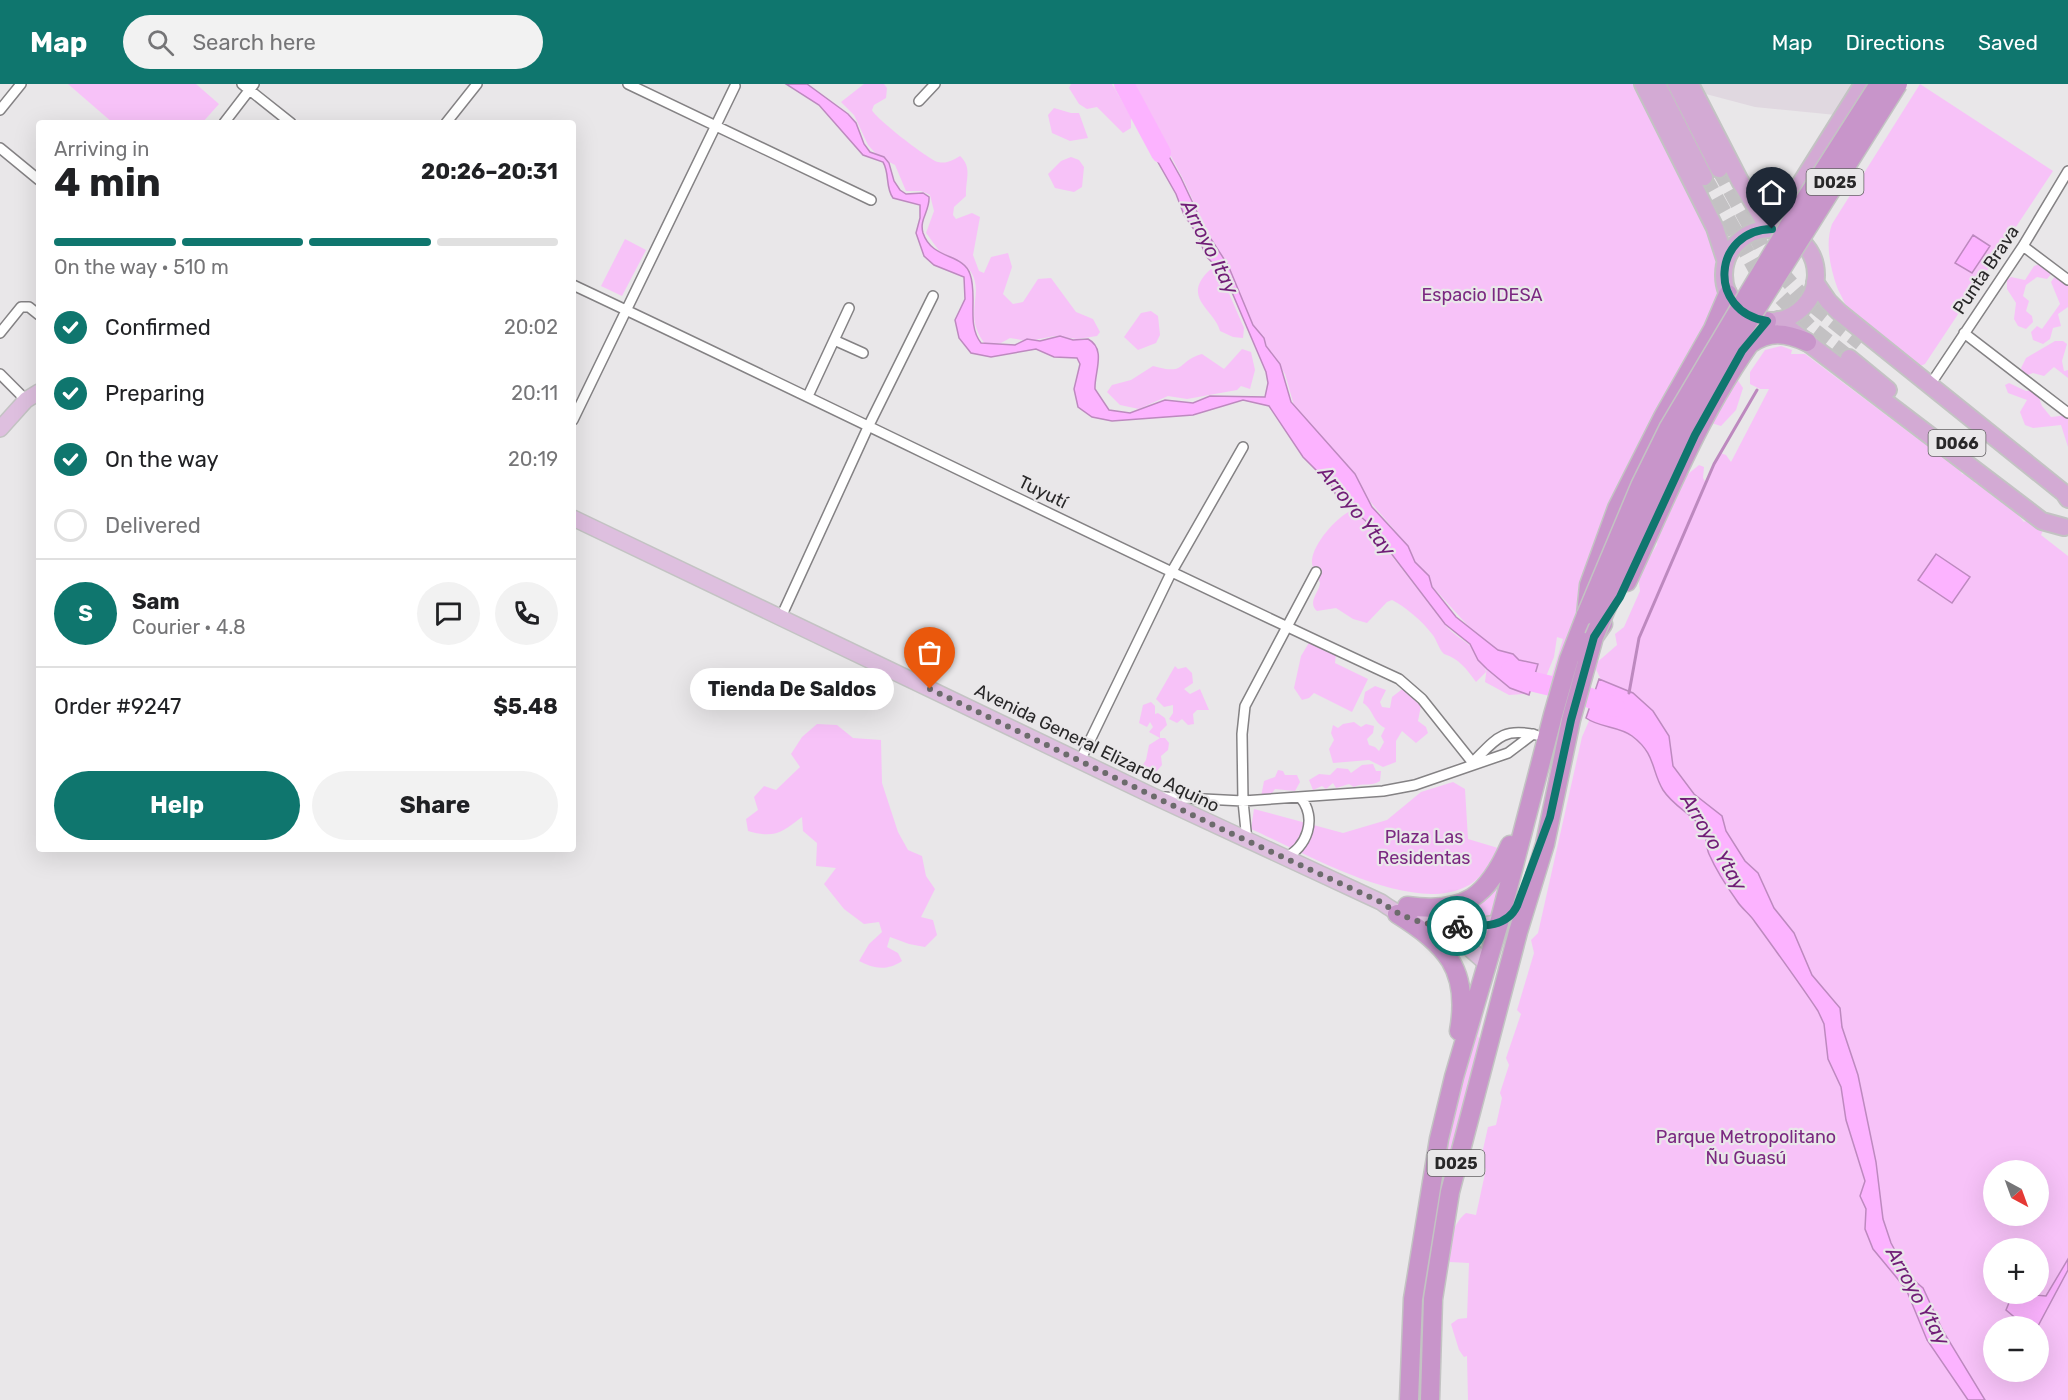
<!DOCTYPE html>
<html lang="en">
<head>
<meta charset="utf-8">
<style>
  body { margin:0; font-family:Rubik,sans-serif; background:#f2f2f2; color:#202124; height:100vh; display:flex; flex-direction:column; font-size:22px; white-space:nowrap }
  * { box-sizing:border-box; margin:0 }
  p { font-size:20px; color:#757577 }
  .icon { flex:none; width:33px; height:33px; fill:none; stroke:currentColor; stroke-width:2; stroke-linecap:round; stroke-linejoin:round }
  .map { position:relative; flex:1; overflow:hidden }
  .details { position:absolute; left:36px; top:36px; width:540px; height:732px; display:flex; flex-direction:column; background:#fff; border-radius:6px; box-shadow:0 6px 24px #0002 }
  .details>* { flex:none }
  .needle { width:39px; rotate:139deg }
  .controls { position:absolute; left:1983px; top:1076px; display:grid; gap:12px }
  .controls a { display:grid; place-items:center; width:66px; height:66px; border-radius:50%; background:#fff; box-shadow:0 6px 24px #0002; font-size:30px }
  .pin { position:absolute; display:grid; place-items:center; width:51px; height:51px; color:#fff; margin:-62px -26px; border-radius:50% 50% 50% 0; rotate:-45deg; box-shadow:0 0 6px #0007 }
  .pin .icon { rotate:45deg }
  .courier { position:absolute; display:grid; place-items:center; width:60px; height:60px; margin:-30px; border:4px solid #0f766e; border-radius:50%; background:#fff; color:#222; box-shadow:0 2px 8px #0007 }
  .bubble { position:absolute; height:42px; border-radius:21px; background:#fff; box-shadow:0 6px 24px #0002; font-size:20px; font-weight:700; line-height:42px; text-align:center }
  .head em { font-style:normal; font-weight:700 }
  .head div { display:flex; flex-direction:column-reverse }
  .head { display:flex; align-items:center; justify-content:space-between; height:102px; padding:0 18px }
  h1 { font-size:39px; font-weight:700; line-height:45px }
  .bar { display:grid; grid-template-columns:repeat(4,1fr); gap:9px 6px; align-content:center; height:72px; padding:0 18px }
  .bar i { height:8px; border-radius:4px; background:#e0e0e0 }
  .bar .on { background:#0f766e }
  .bar p { grid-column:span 4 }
  .line { display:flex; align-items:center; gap:15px; padding:0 18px; border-top:2px solid #e0e0e0 }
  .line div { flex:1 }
  .round { display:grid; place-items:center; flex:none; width:63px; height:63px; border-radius:32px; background:#f2f2f2 }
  ol { padding:0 18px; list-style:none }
  li { display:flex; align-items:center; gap:18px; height:66px }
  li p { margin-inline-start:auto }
  li .icon { padding:6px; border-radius:50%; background:#0f766e; color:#fff; stroke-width:4 }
  li:last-child { color:#757577 }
  li i { width:33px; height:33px; border:3px solid #e0e0e0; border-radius:50% }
  .cta { display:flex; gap:12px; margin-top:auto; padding:12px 18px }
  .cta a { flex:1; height:69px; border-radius:36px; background:#0f766e; color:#fff; font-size:24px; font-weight:700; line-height:69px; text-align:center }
  .cta a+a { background:#f2f2f2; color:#202124 }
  header { display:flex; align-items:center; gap:36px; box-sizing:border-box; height:84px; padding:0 30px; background:#0f766e; color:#fff }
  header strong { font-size:28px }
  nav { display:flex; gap:33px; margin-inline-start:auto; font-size:21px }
  .search { width:420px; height:54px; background:#f2f2f2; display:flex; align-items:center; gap:15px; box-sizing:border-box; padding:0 21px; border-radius:33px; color:#757577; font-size:22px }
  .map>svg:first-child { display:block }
</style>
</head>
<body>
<header>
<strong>Map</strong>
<div class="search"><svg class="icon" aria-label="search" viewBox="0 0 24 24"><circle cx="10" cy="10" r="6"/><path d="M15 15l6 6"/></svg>Search here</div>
<nav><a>Map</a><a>Directions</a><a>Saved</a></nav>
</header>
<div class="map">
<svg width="2068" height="1316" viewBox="0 0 2068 1316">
  <rect width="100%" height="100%" fill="#e9e7e9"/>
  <path fill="#e0d8e0" d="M1697 0H1855L1836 31 1755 23 1702 9Z"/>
  <path fill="#f7c2f8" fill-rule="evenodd" d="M68 0H196L219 20 202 39H113Z
    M864 0H884L887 4 886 14 874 21 872 26C874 33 929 76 938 78 947 80 953 76 960 72 973 84 965 96 966 112L954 123 953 131 956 135 972 129 980 133 973 171 979 187 984 189 991 173 1008 169 1012 183 1003 210 1013 220 1023 218 1038 195 1051 194 1076 228 1093 235 1100 248 1097 252 1077 255 1055 252 1028 257 1010 254 1001 259 985 260C962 230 985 210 971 188 966 179 955 180 947 174 939 169 932 156 926 149L934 127 930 111 921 107H906L895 81 878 72 868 61 854 31 841 18Z
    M1071 0H1112L1131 33V44L1123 49 1097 23 1087 25 1079 20 1069 4Z
    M1128 0H1638L1681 85 1718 171V218L1580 514 1554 602 1549 601 1563 555 1557 553 1554 573 1543 600 1535 598 1524 610 1509 611 1485 598 1489 565 1421 490 1403 456 1297 332 1285 290 1243 225 1183 95 1147 27Z
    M1920 0 2053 87 1925 280 1920 282 1846 226C1845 216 1840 211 1837 203 1830 183 1825 159 1832 140Z
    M1054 24 1071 29H1079L1088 54 1070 57 1052 49 1048 31Z
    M1071 73 1079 76 1084 83 1082 103 1074 108 1055 104 1048 90 1061 77Z
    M625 155 646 166 622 212 601 202Z
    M2045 178 2053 188 2047 195 2037 193 2026 201 2023 212 2029 217 2026 227 2032 232 2033 238 2026 245 2018 242 2014 235 2016 219 2007 205V196L2011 193 2025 196 2034 182Z
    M1211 185 1221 191 1244 244 1243 254 1233 253 1220 247C1215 226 1179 213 1211 185Z
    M2055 192 2068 196V223L2058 230 2061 242 2053 244 2050 255 2043 260 2033 256 2031 248 2037 242 2042 245 2060 220 2051 198Z
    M1151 227 1158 232 1160 251 1156 259 1138 266 1124 253 1141 229Z
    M2055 257H2063L2067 260 2062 277 2064 287 2068 286V294L2054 283 2044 292 2033 289 2025 292 2021 284 2026 274Z
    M1781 262 1792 266 1791 270H1805L1918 355 1921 354 1958 382 1962 390 1970 391 1976 400 1987 404 1991 411 2013 425 2024 438 2029 435 2044 444 2041 451 2068 472V1316H1468L1467 1272 1464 1273 1459 1266 1451 1240 1458 1235 1467 1234 1469 1179 1450 1178C1444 1164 1454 1138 1466 1129L1476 1131 1486 1085 1480 1079 1488 1043 1496 1041 1502 1014 1500 1009 1509 981 1506 974 1521 930 1517 926 1534 869 1531 856 1538 849 1582 653 1604 602 1594 581 1617 561 1615 550 1624 543 1640 507 1638 491 1657 461 1658 439 1677 399 1699 381 1704 383 1703 394 1706 399C1714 390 1711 378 1720 369L1726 371 1731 378 1769 305H1760L1750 300V288L1765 266ZM1994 1086H2038V1131H1994ZM1994 1164H2038V1209H1994ZM1994 1242H2038V1287H1994Z
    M1242 265 1251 268 1255 286 1250 305 1241 302 1237 306 1187 315 1168 312 1139 325 1120 321 1107 308 1112 301 1131 296 1153 282C1188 292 1176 277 1202 270L1224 285Z
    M1737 295 1743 304 1736 326 1721 342 1708 338Z
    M2009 299 2026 307 2036 306 2042 322 2051 333 2068 331V363L2061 341 2033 344 2025 341 2020 328 2027 316 2008 309 2005 301Z
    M1350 427 1361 432 1446 542C1460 558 1483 563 1486 588L1476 598C1466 584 1459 575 1444 570 1438 564 1437 556 1432 550 1423 538 1406 523 1392 516L1387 518 1367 539 1353 535 1336 524 1317 527C1307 518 1319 509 1320 499 1318 491 1311 484 1312 476 1314 459 1335 435 1350 427Z
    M1310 557 1336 570 1335 579 1368 595 1352 628 1314 609 1309 614 1302 616 1294 604 1301 572Z
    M1175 582 1178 585 1186 583 1192 589 1193 599 1184 605 1190 610 1200 605 1209 626H1197L1193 630 1194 640 1188 641 1182 635 1177 639 1169 635 1173 629V621L1164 623 1156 615Z
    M1375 602 1386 606 1380 618 1382 623 1390 624 1392 613 1405 603 1422 616 1418 637 1426 643 1428 649 1416 659 1402 647 1396 657V678L1383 683 1369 676 1333 679 1329 665 1334 656 1331 649 1333 641 1338 644 1343 640 1354 638 1361 643 1366 640 1374 642 1373 649 1367 655 1369 661 1375 663 1379 667 1384 658 1381 652 1385 644C1372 637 1374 626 1363 619L1365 608Z
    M1151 618 1155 622V630L1158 629 1165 634 1167 641 1160 648V654H1165L1169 659 1168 666 1161 672 1162 681 1156 688 1142 682 1146 676 1149 661 1160 654 1149 648 1153 643 1150 638 1147 643 1139 639 1143 621Z
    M817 640 837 641 853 654 881 656 882 699 898 748 908 766 922 772 926 792 935 805 921 833 933 836 937 851 925 863 909 860 890 853 887 863 898 869 902 877C887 887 874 885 859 877L869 860 882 848 879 838 864 840 844 825 824 800 836 784 816 782 817 759 803 747 802 733C782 748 775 755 748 747L746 735 758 726 754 713 764 702 776 706 800 683 791 670 802 653Z
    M1373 680 1376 687H1381L1380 697C1371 703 1363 698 1354 703L1349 700 1336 704 1333 699 1326 705 1322 702 1313 706 1309 696 1319 690 1330 691 1337 684 1348 685 1351 689 1362 681Z
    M1278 686 1283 687 1285 691H1297L1300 698 1295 707 1275 705 1270 712 1261 713 1264 697 1275 693Z
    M1453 698 1465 705 1468 755 1498 764C1490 780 1481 797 1463 804 1407 829 1305 769 1251 745L1254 725 1343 749 1387 736 1421 708Z
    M1502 795 1493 832 1446 837 1444 833 1460 828Z
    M1490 900 1478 953 1481 955 1473 997H1468L1467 1001 1470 1002V1071L1465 1081 1447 1094 1436 1267 1441 1279 1435 1287V1316H1415L1423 1184 1454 1025Z"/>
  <path fill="#fcb3ff" stroke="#bd89bf" stroke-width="1.5" d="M786 0H807L848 30 856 39 864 60 870 68 884 73 889 79 894 97 900 106 906 110 923 109 929 113C930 127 919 135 923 149 932 176 963 169 970 190 978 212 966 240 981 259L1015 261 1027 255 1040 257 1060 252 1073 256 1088 255C1107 265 1094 289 1095 305L1109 326 1130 329 1165 316 1193 319 1210 312 1265 313 1268 299 1266 288 1225 192 1205 171 1199 153 1184 131 1176 110 1142 50 1153 44 1181 94 1207 149 1228 181 1253 241 1264 254 1266 262 1280 280 1291 318 1355 390 1372 423 1408 462 1415 478 1429 492 1432 503 1456 533 1498 566 1513 570 1519 576 1538 580 1529 611 1510 604 1487 585 1478 576 1470 560 1445 540 1368 439 1336 411 1331 401 1303 373 1269 322 1243 316 1193 331 1112 337 1092 333 1078 323 1074 305 1080 280 1077 274 1054 273 1036 265 991 273 971 269 959 254 955 236 965 215 964 193 934 181 924 172 916 149 920 134V121L893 114C885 103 890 90 883 78L863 71 819 21Z
    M1117 0H1126L1148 36 1137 42Z
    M1973 151 1990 162 1972 189 1955 179Z
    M1936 470 1970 493 1952 519 1918 496Z
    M1599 595 1633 609 1653 627 1669 652 1673 682 1694 710 1722 732 1726 747 1745 777 1758 789 1774 824 1794 849 1812 891 1840 924 1842 943 1858 991 1876 1078 1883 1135 1891 1159 1909 1192 1923 1204 1943 1247 1985 1316H1968L1927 1256 1906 1205 1873 1165 1865 1145 1866 1125 1860 1112 1865 1097 1846 1036 1841 1003 1828 975 1824 940 1818 927C1798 897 1776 867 1755 838 1750 830 1742 825 1737 817 1727 803 1716 786 1709 770 1705 761 1708 753 1702 744 1691 729 1674 723 1663 706 1651 686 1656 670 1632 652 1619 642 1600 644 1586 634Z
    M2068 1175V1186L2038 1242H2025L2006 1226 2013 1209 2046 1212Z"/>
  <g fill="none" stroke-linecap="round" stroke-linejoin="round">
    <path stroke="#bd89bf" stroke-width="3" d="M1629 609 1639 554 1714 380 1757 306"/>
    <path stroke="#fcb3ff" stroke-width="20" d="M1124 0 1161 69
      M1511 586 1530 597 1568 606 1615 623"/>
    <path stroke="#c3c1c3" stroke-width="16" stroke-dasharray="16 8" stroke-linecap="butt" d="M1719 85 1768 174 1800 210 1861 259
      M1704 93 1757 187 1809 243 1849 274"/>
    <g stroke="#848284" stroke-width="12">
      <path id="minor" d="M242 0 291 39
        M628 0 871 116
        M919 17 935 0
        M0 26 21 0
        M224 39 254 0
        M446 39 477 0
        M0 64 39 96
        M2023 162 2068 196
        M573 201C849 331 1122 467 1399 595L1422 615 1473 679
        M0 249 21 223H29L39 231
        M1964 249 2068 329
        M834 256 863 269
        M0 290 26 316
        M1930 301 2023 162 2068 87
        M808 312 849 224
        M573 336 735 2
        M781 533 869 341 933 212
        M1080 677 1171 489 1243 363
        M1474 677C1496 655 1503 643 1536 651
        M1164 713 1243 717 1383 707 1415 701 1508 669 1533 650
        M1247 757 1243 717 1242 650 1245 622 1316 488
        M1284 774C1307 764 1318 734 1300 713"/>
    </g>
    <g stroke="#c3c3c3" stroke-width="18">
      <path id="primary" d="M0 345 26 316 39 308
        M573 434 1153 712 1381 818C1417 845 1457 845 1499 839
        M1442 840 1488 881"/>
    </g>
    <g stroke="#c3c3c3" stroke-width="20">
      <path id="trunk" d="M1643 0 1715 144 1726 178
        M1657 0 1704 93
        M1676 0 1719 85
        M1690 0 1740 97 1769 145
        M1772 145 1863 0
        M1724 191a46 46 0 1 1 92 0a46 46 0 1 1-92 0Z
        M1815 198 1828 217 1839 228 2064 409 2068 415
        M1778 236 2042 437 2064 443
        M1849 274 1888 306"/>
    </g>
    <g stroke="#c3c3c3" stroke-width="21">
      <path id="motorway" d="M1750 260C1770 246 1786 249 1807 258
        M1627 498C1669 408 1705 315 1767 237
        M1407 822C1465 830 1487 813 1510 761
        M1397 830C1446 861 1470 885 1459 947
        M1409 1316 1413 1215 1439 1055 1454 993 1499 839 1553 631 1569 575 1586 531 1589 501 1617 424 1663 333 1713 245 1728 210
        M1430 1316 1433 1215 1450 1108 1518 848 1545 760 1571 636 1594 553 1603 540"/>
    </g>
    <use href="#minor" stroke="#fff" stroke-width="9"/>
    <use href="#primary" stroke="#debfdf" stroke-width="15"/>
    <use href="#trunk" stroke="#d3aad4" stroke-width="16"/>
    <use href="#motorway" stroke="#c895ca" stroke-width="18"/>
    <g stroke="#c3c3c3" stroke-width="21" stroke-linecap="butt">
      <path id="motorway-bridge" d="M1586 531 1640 402 1669 343 1794 133 1879 0
        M1594 553 1656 409 1683 350 1716 289 1898 0"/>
    </g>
    <use href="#motorway-bridge" stroke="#c895ca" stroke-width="18"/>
  </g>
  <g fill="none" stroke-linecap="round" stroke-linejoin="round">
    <path stroke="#6c6b6c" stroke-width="6" stroke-dasharray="0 10.8" d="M930 605 1228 748 1381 818C1405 836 1427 842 1457 842"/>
    <path stroke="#0f766e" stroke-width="8" d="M1457 842C1479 842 1506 845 1517 822L1550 733 1571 636 1594 553 1620 513 1695 351 1742 267 1767 237C1707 228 1712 146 1772 145"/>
  </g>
  <g text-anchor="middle" stroke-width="4.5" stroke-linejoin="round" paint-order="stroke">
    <g fill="#e9e7e9" stroke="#636163" stroke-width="1.5">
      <rect x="1806.5" y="85" width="57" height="26" rx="4.5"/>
      <rect x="1928.5" y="346" width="57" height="26" rx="4.5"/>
      <rect x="1427.5" y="1066" width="57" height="26" rx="4.5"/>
    </g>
    <g font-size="16" font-weight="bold" fill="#292829">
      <text x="1835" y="104">D025</text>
      <text x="1957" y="365">D066</text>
      <text x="1456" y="1085">D025</text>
    </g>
    <g font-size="18" fill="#292829" stroke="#e9e7e9">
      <text transform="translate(1986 186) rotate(-56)" y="6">Punta Brava</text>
      <text transform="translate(1043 408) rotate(26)" y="6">Tuyutí</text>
      <text transform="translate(1097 664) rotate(26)" y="6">Avenida General Elizardo Aquino</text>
    </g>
    <g font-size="18" fill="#7b2881" stroke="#e9e7e9">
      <text x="1482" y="217">Espacio IDESA</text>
      <text x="1424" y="759">Plaza Las<tspan x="1424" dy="21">Residentas</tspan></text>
      <text x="1746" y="1059">Parque Metropolitano<tspan x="1746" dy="21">Ñu Guasú</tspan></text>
    </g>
    <g font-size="20" font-style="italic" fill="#711d77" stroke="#e9e7e9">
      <text transform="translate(1210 163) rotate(63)" y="7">Arroyo Itay</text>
      <text transform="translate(1357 427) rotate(51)" y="7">Arroyo Ytay</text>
      <text transform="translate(1714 758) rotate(59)" y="7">Arroyo Ytay</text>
      <text transform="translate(1918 1212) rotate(61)" y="7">Arroyo Ytay</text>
    </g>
  </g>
</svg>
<div class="controls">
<a><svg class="needle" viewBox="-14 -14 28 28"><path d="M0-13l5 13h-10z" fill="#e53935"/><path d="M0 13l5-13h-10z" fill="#757577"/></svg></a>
<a>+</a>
<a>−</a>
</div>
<div class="pin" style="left:930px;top:605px;background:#ea580c"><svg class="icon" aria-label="bag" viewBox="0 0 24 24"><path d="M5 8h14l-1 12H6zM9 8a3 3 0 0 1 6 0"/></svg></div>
<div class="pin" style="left:1772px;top:145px;background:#1f2937"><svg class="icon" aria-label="home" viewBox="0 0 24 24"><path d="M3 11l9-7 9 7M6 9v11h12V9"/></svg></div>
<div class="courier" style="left:1457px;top:842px"><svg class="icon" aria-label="bike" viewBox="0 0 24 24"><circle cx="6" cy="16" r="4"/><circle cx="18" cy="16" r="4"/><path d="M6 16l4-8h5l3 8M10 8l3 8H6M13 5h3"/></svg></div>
<div class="bubble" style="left:690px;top:584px;width:204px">Tienda De Saldos</div>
<section class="details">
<div class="head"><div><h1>4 min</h1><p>Arriving in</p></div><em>20:26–20:31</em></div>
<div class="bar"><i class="on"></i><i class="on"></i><i class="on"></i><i></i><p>On the way · 510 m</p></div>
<ol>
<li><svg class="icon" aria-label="check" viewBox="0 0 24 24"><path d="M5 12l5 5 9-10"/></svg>Confirmed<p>20:02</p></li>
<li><svg class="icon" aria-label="check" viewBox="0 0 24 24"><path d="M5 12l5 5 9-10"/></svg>Preparing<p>20:11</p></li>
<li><svg class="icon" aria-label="check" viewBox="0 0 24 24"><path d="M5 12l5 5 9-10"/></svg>On the way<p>20:19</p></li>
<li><i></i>Delivered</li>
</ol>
<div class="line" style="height:108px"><b class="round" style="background:#0f766e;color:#fff">S</b><div><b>Sam</b><p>Courier · 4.8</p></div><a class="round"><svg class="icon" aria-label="chat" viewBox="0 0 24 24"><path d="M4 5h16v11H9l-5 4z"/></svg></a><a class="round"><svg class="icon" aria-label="phone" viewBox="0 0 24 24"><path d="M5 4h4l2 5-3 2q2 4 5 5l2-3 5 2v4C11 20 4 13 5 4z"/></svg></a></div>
<div class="line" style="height:78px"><div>Order #9247</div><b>$5.48</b></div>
<div class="cta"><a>Help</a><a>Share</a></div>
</section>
</div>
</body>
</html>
